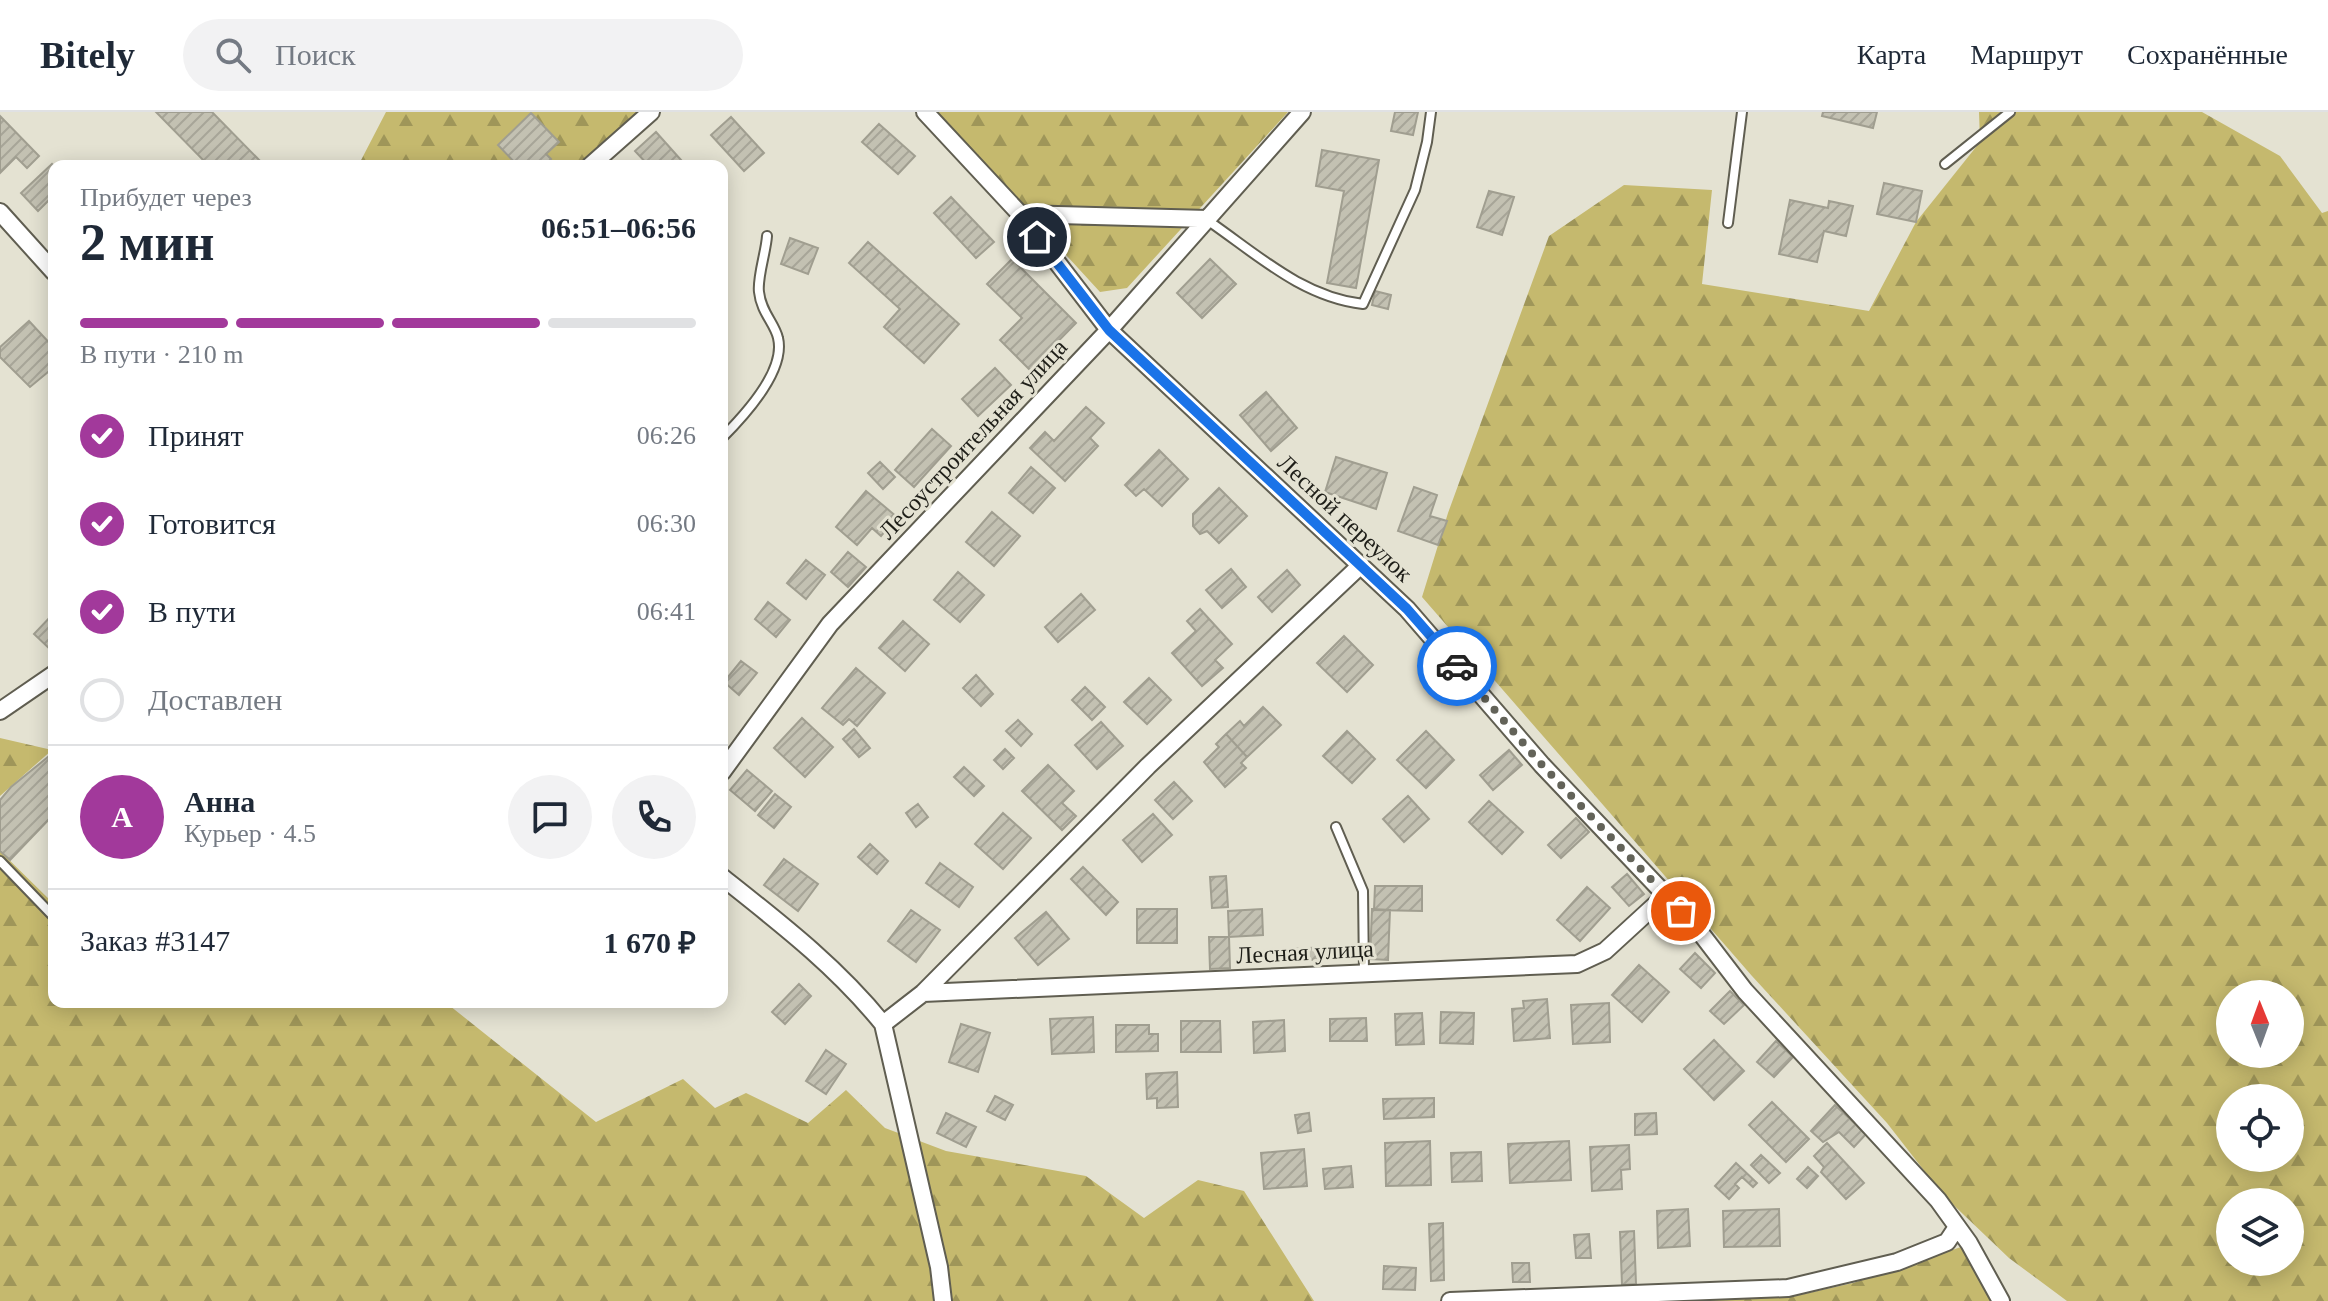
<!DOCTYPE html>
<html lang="ru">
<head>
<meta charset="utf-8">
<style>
  body { margin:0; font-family:Georgia,serif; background:#f2f2f3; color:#1f2937; height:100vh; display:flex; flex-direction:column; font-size:30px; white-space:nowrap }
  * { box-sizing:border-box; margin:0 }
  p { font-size:26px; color:#747a83 }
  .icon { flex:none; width:44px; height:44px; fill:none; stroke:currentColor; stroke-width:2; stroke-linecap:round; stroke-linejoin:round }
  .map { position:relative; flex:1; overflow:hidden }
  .panel { position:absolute; left:48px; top:48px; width:680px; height:848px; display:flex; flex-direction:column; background:#fff; border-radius:16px; box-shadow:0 4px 20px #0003 }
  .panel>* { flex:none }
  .needle { width:52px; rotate:359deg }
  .buttons { position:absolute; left:2216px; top:868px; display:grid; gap:16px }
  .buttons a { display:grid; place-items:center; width:88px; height:88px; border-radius:50%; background:#fff; box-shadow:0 4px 20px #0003; font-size:40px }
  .pin { position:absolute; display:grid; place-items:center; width:68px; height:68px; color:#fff; margin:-34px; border:4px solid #fff; border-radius:50%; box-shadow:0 2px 8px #0007 }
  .courier { position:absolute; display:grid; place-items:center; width:80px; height:80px; margin:-40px; border:6px solid #1a73e8; border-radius:50%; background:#fff; color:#222; box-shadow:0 2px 10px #0007 }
  .headline em { font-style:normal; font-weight:700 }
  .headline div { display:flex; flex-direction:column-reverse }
  .headline { display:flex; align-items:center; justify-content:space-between; height:136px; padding:0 32px }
  h1 { font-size:52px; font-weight:700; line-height:60px }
  .bar { display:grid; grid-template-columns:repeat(4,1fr); gap:12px 8px; align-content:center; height:96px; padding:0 32px }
  .bar i { height:10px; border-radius:6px; background:#e0e1e3 }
  .bar .current { background:#a2399b }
  .bar p { grid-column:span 4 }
  .line { display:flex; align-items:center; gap:20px; padding:0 32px; border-top:2px solid #e0e1e3 }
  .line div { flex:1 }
  .round { display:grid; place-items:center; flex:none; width:84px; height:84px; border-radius:42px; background:#f2f2f3 }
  ol { padding:0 32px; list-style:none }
  li { display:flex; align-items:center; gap:24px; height:88px }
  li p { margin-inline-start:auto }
  li .icon { padding:8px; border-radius:50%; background:#a2399b; color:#fff; stroke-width:4 }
  li:last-child { color:#747a83 }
  li i { width:44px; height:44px; border:4px solid #e0e1e3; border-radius:50% }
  header { display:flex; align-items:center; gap:48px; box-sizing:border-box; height:112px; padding:0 40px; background:#fff; border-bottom:2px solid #e0e1e3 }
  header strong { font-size:38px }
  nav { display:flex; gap:44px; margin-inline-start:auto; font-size:28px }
  .search { width:560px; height:72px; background:#f2f2f3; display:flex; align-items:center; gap:20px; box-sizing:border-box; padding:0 28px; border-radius:44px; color:#747a83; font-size:30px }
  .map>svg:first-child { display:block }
</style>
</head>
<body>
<header>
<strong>Bitely</strong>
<div class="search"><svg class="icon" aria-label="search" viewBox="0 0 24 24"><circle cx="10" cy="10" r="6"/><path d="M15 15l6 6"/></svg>Поиск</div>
<nav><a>Карта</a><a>Маршрут</a><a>Сохранённые</a></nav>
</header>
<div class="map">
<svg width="2328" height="1189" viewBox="0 0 2328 1189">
  <defs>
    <pattern id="forest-firs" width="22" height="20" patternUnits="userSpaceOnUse" patternTransform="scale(2)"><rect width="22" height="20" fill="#c5b96e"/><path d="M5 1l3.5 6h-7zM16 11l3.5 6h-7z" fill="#9f9659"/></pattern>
    <pattern id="building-hatch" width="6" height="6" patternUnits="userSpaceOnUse" patternTransform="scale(2)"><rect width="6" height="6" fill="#c3c1b2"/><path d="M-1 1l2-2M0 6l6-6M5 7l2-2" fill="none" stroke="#a7a598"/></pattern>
  </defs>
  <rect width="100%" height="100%" fill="#e4e2d2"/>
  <path fill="url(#forest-firs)" fill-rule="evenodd" d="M386 0H651L590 54H358Z
    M935 0H1288L1127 176 1100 180Z
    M1979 0H2202L2280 44 2322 101 2328 99V1189H2067L2009 1146 1943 1083 1887 1011 1752 864 1422 485 1448 401 1549 124 1624 73 1712 78 1702 172 1869 199 1916 110 1980 30ZM2230 882H2290V942H2230ZM2230 986H2290V1046H2230ZM2230 1090H2290V1150H2230Z
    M0 626 52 638 0 684Z
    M0 739 54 792V890H445L596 1010 683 967 715 996 746 981 808 1011 846 978 885 1016 946 1039 1086 1064 1144 1106 1198 1068 1244 1079 1314 1189H0Z
    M1964 1134 1992 1189H1521L1730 1179 1786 1186 1853 1171Z"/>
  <path fill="url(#building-hatch)" stroke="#a09e90" stroke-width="2" d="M156 0H212L265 54H209Z
    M1395 0H1418L1413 23 1391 19Z
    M1823 0H1877L1873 16 1822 4Z
    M531 1 559 30 546 42 551 47 544 54H518L498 33Z
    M0 4 39 44 27 56 16 45 0 61Z
    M731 5 764 41 744 59 711 23Z
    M879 12 915 44 898 62 862 30Z
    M656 20 681 48 674 54H649L635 39Z
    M1322 38 1379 48 1356 176 1327 171 1344 79 1316 74Z
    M52 52 54 54V83L38 99 21 81Z
    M1884 71 1922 79 1916 110 1877 102Z
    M1489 79 1514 85 1502 123 1477 115Z
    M951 85 994 130 976 146 934 101Z
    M1790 88 1828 96 1829 89 1853 94 1846 124 1824 119 1817 150 1779 142Z
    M790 126 818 136 808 162 781 152Z
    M868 130 959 212 924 251 884 215 900 197 849 151Z
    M1012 147 1076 211 1030 258 1000 228 1022 206 987 172Z
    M1210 147 1236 172 1202 206 1177 181Z
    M1375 179 1391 183 1388 197 1372 193Z
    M29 209 54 236V255L30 275 0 245V235Z
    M995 256 1011 273 978 304 962 287Z
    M1266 280 1297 316 1271 339 1240 303Z
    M1086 295 1104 311 1090 326 1098 334 1065 369 1030 336 1045 320 1054 329Z
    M932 317 951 334 914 375 895 358Z
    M1159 338 1188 367 1162 394 1144 377 1136 384 1125 373Z
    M1336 345 1387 361 1376 397 1325 380Z
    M880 350 895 365 883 377 868 361Z
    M1031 355 1055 376 1033 401 1009 381Z
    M1414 375 1437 383 1430 404 1447 409 1438 433 1398 419Z
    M1219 376 1247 404 1219 431 1207 419 1200 422 1193 414V402Z
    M866 379 897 405 881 424 872 416 857 433 836 415Z
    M992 400 1020 424 994 454 966 430Z
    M848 440 866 455 848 475 831 460Z
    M806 448 825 463 806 487 787 471Z
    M1231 457 1246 475 1222 496 1206 478Z
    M1287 458 1300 473 1272 500 1258 485Z
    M958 460 984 483 960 510 934 488Z
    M1081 482 1095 498 1058 530 1045 515Z
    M768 490 790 508 776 525 755 507Z
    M1200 497 1232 532 1215 548 1223 556 1202 574 1172 541 1196 519 1187 509Z
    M54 501V541L34 522Z
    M903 509 929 532 905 559 879 536Z
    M1344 524 1373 553 1347 580 1317 551Z
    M741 549 757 561 739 583 724 570Z
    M856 556 885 581 857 614 849 607 843 613 822 596Z
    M976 563 993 582 981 594 963 576Z
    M1149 566 1171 588 1147 612 1124 590Z
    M1085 575 1105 595 1092 608 1072 588Z
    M1263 595 1281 613 1247 645 1226 622 1240 609 1244 614Z
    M802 606 833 635 805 665 774 636Z
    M1018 608 1032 622 1021 634 1006 619Z
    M1101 610 1123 634 1097 657 1075 633Z
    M854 617 870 636 859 645 843 627Z
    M1347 619 1375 647 1352 671 1323 644Z
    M1426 619 1454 648 1426 676 1397 648Z
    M1226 622 1247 645 1241 651 1246 656 1225 675 1204 650 1219 635 1216 632Z
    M1005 637 1014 646 1003 657 994 648Z
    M1509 638 1522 653 1493 678 1480 663Z
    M54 640V702L10 748 0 739V688L11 675Z
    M1048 653 1074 679 1062 691 1076 704 1062 718 1022 679Z
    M964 655 984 674 974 684 954 665Z
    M747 658 772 679 755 699 730 678Z
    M1174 670 1192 689 1173 707 1155 688Z
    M775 682 791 695 774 716 758 703Z
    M1408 684 1429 707 1404 730 1383 707Z
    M1489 689 1523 720 1502 742 1469 710Z
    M918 692 928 705 916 715 906 701Z
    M1003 701 1031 726 1003 757 975 732Z
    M1153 702 1172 723 1142 750 1123 728Z
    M1576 706 1589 720 1561 746 1548 733Z
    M870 732 888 749 877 762 858 745Z
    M784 747 818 772 798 799 764 773Z
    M940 751 973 775 959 795 926 771Z
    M1083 755 1118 790 1106 803 1071 767Z
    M1627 762 1644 782 1629 794 1612 775Z
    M1226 764 1228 795 1212 796 1210 765Z
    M1375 774H1422V799L1374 798Z
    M1587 775 1610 796 1580 829 1557 808Z
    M1137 797H1177V831H1137Z
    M1262 797 1263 823 1229 825 1228 799Z
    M1372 797 1390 798 1388 848 1370 847Z
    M911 798 940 818 916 850 888 829Z
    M1046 800 1069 827 1038 853 1015 826Z
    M1209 825H1229L1230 856 1210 857Z
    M1325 835V847L1294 849 1293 837Z
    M1695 841 1715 861 1701 876 1680 857Z
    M1639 853 1669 880 1642 910 1612 883Z
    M799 872 811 884 785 912 772 900Z
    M1730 879 1744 893 1724 912 1710 899Z
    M1547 887 1550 926 1514 929 1512 897 1524 896 1523 889Z
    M1609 891 1610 930 1573 932 1571 893Z
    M1441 900 1474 901 1473 932 1440 931Z
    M1422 901 1424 932 1396 933 1395 902Z
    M1093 905 1094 940 1052 942 1050 907Z
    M1366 906 1367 929H1330V907Z
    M1284 908 1285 939 1254 941 1253 910Z
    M1181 909H1220L1221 940H1181Z
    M961 912 990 921 978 960 949 950Z
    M1116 913H1149V922H1158V939L1116 940Z
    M1714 928 1744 959 1714 988 1684 957Z
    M1776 929 1793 945 1774 965 1757 950Z
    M826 938 846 952 826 982 806 969Z
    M1177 960 1178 995 1157 996V986L1147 987 1146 962Z
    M995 984 1013 993 1005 1008 987 999Z
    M1434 986V1005L1384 1007 1383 987Z
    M1772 990 1809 1027 1786 1050 1749 1013Z
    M1835 993 1866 1022 1854 1035 1839 1020 1823 1030 1811 1019Z
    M946 1001 976 1015 966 1035 937 1021Z
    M1309 1001 1311 1019 1298 1021 1295 1003Z
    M1656 1001 1657 1022 1635 1023V1002Z
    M1430 1029 1431 1073 1386 1074 1385 1031Z
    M1569 1029 1571 1068 1510 1071 1508 1032Z
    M1827 1031 1864 1071 1846 1087 1821 1060 1824 1055 1814 1044Z
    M1629 1033 1630 1057 1621 1058 1622 1077 1592 1079 1590 1035Z
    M1304 1037 1307 1074 1264 1077 1261 1041Z
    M1481 1040 1482 1069 1452 1070 1451 1041Z
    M1761 1043 1780 1061 1769 1071 1751 1053Z
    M1736 1051 1757 1071 1753 1075 1742 1065 1735 1072 1739 1076 1729 1087 1715 1074Z
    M1351 1054 1353 1075 1325 1077 1323 1057Z
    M1808 1055 1818 1064 1807 1076 1797 1067Z
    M1688 1097 1690 1134 1658 1136 1657 1099Z
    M1779 1097 1780 1134 1724 1135 1723 1099Z
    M1443 1111 1444 1168 1431 1169 1429 1112Z
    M1634 1119 1636 1172 1622 1173 1620 1120Z
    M1589 1122 1591 1146H1576L1574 1123Z
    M1512 1151H1529L1530 1170H1513Z
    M1384 1154 1416 1156 1415 1178 1383 1177Z"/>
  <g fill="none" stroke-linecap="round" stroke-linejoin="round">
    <g stroke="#605e51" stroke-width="12">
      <path id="lane" d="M1945 52 2010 0
        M1210 110C1259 144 1303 185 1363 192L1415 78 1427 30 1431 0
        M1728 111 1742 0
        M722 326C744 304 786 259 778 226 775 212 761 200 759 180 757 166 766 140 767 124
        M1336 715 1363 779 1364 861
        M0 749 54 805"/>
    </g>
    <g stroke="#605e51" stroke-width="20">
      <path id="street" d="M925 0 1020 102 1109 218 1407 497 1542 653 1696 815 1745 879 1938 1088 1969 1131 2001 1189
        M590 54 651 0
        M0 100 54 160
        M1020 102 1208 107
        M0 599 54 562
        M722 660 830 512 1109 218 1302 0
        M722 765C780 811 836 854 883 912L939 1155 943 1189
        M923 881 1577 852 1605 839 1665 784
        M883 912 923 881 1148 654 1361 453
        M1450 1189 1788 1176 1897 1150 1947 1130 1957 1115"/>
    </g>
    <use href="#lane" stroke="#fff" stroke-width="8"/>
    <use href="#street" stroke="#fff" stroke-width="16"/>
  </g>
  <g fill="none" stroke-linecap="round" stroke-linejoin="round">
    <path stroke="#636359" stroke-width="8" stroke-dasharray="0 14.4" d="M1457 554 1542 653 1681 799"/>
    <path stroke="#1a73e8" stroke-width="10" d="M1037 125 1109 218 1407 497 1457 554"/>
  </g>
  <g text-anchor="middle" stroke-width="6" stroke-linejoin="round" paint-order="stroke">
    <g font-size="24" fill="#1e1e18" stroke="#e4e2d2">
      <text transform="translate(973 327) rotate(-47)" y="8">Лесоустроительная улица</text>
      <text transform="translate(1345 406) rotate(43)" y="8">Лесной переулок</text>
      <text transform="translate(1305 840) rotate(-3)" y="8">Лесная улица</text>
    </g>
  </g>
</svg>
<div class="buttons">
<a><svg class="needle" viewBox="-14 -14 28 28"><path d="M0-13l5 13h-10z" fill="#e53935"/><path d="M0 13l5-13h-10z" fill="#747a83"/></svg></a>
<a><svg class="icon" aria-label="locate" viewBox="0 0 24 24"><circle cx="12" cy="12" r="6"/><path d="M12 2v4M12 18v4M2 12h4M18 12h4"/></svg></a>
<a><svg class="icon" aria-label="layers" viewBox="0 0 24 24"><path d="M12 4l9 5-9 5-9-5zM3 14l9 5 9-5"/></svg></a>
</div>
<div class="pin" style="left:1681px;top:799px;background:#ea580c"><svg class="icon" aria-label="bag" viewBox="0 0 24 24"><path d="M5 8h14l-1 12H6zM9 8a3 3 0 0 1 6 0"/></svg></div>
<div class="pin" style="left:1037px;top:125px;background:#1f2937"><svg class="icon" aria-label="home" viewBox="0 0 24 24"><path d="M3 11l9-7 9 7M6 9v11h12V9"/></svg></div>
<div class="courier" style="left:1457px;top:554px"><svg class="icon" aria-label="car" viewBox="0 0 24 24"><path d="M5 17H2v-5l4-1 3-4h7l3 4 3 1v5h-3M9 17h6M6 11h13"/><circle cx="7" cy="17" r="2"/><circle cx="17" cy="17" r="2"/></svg></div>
<section class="panel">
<div class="headline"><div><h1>2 мин</h1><p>Прибудет через</p></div><em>06:51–06:56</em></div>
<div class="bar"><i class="current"></i><i class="current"></i><i class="current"></i><i></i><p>В пути · 210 m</p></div>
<ol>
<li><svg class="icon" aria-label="check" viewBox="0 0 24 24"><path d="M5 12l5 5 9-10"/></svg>Принят<p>06:26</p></li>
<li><svg class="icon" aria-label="check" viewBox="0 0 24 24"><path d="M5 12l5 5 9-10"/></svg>Готовится<p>06:30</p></li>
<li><svg class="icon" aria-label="check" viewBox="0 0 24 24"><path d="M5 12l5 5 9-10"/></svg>В пути<p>06:41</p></li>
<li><i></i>Доставлен</li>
</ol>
<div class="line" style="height:144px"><b class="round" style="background:#a2399b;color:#fff">А</b><div><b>Анна</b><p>Курьер · 4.5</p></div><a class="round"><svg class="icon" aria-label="chat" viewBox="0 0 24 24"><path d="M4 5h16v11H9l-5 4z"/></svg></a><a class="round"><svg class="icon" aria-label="phone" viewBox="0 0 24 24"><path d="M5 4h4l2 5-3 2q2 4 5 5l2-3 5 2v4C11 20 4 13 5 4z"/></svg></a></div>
<div class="line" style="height:104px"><div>Заказ #3147</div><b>1 670 ₽</b></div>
</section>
</div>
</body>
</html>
